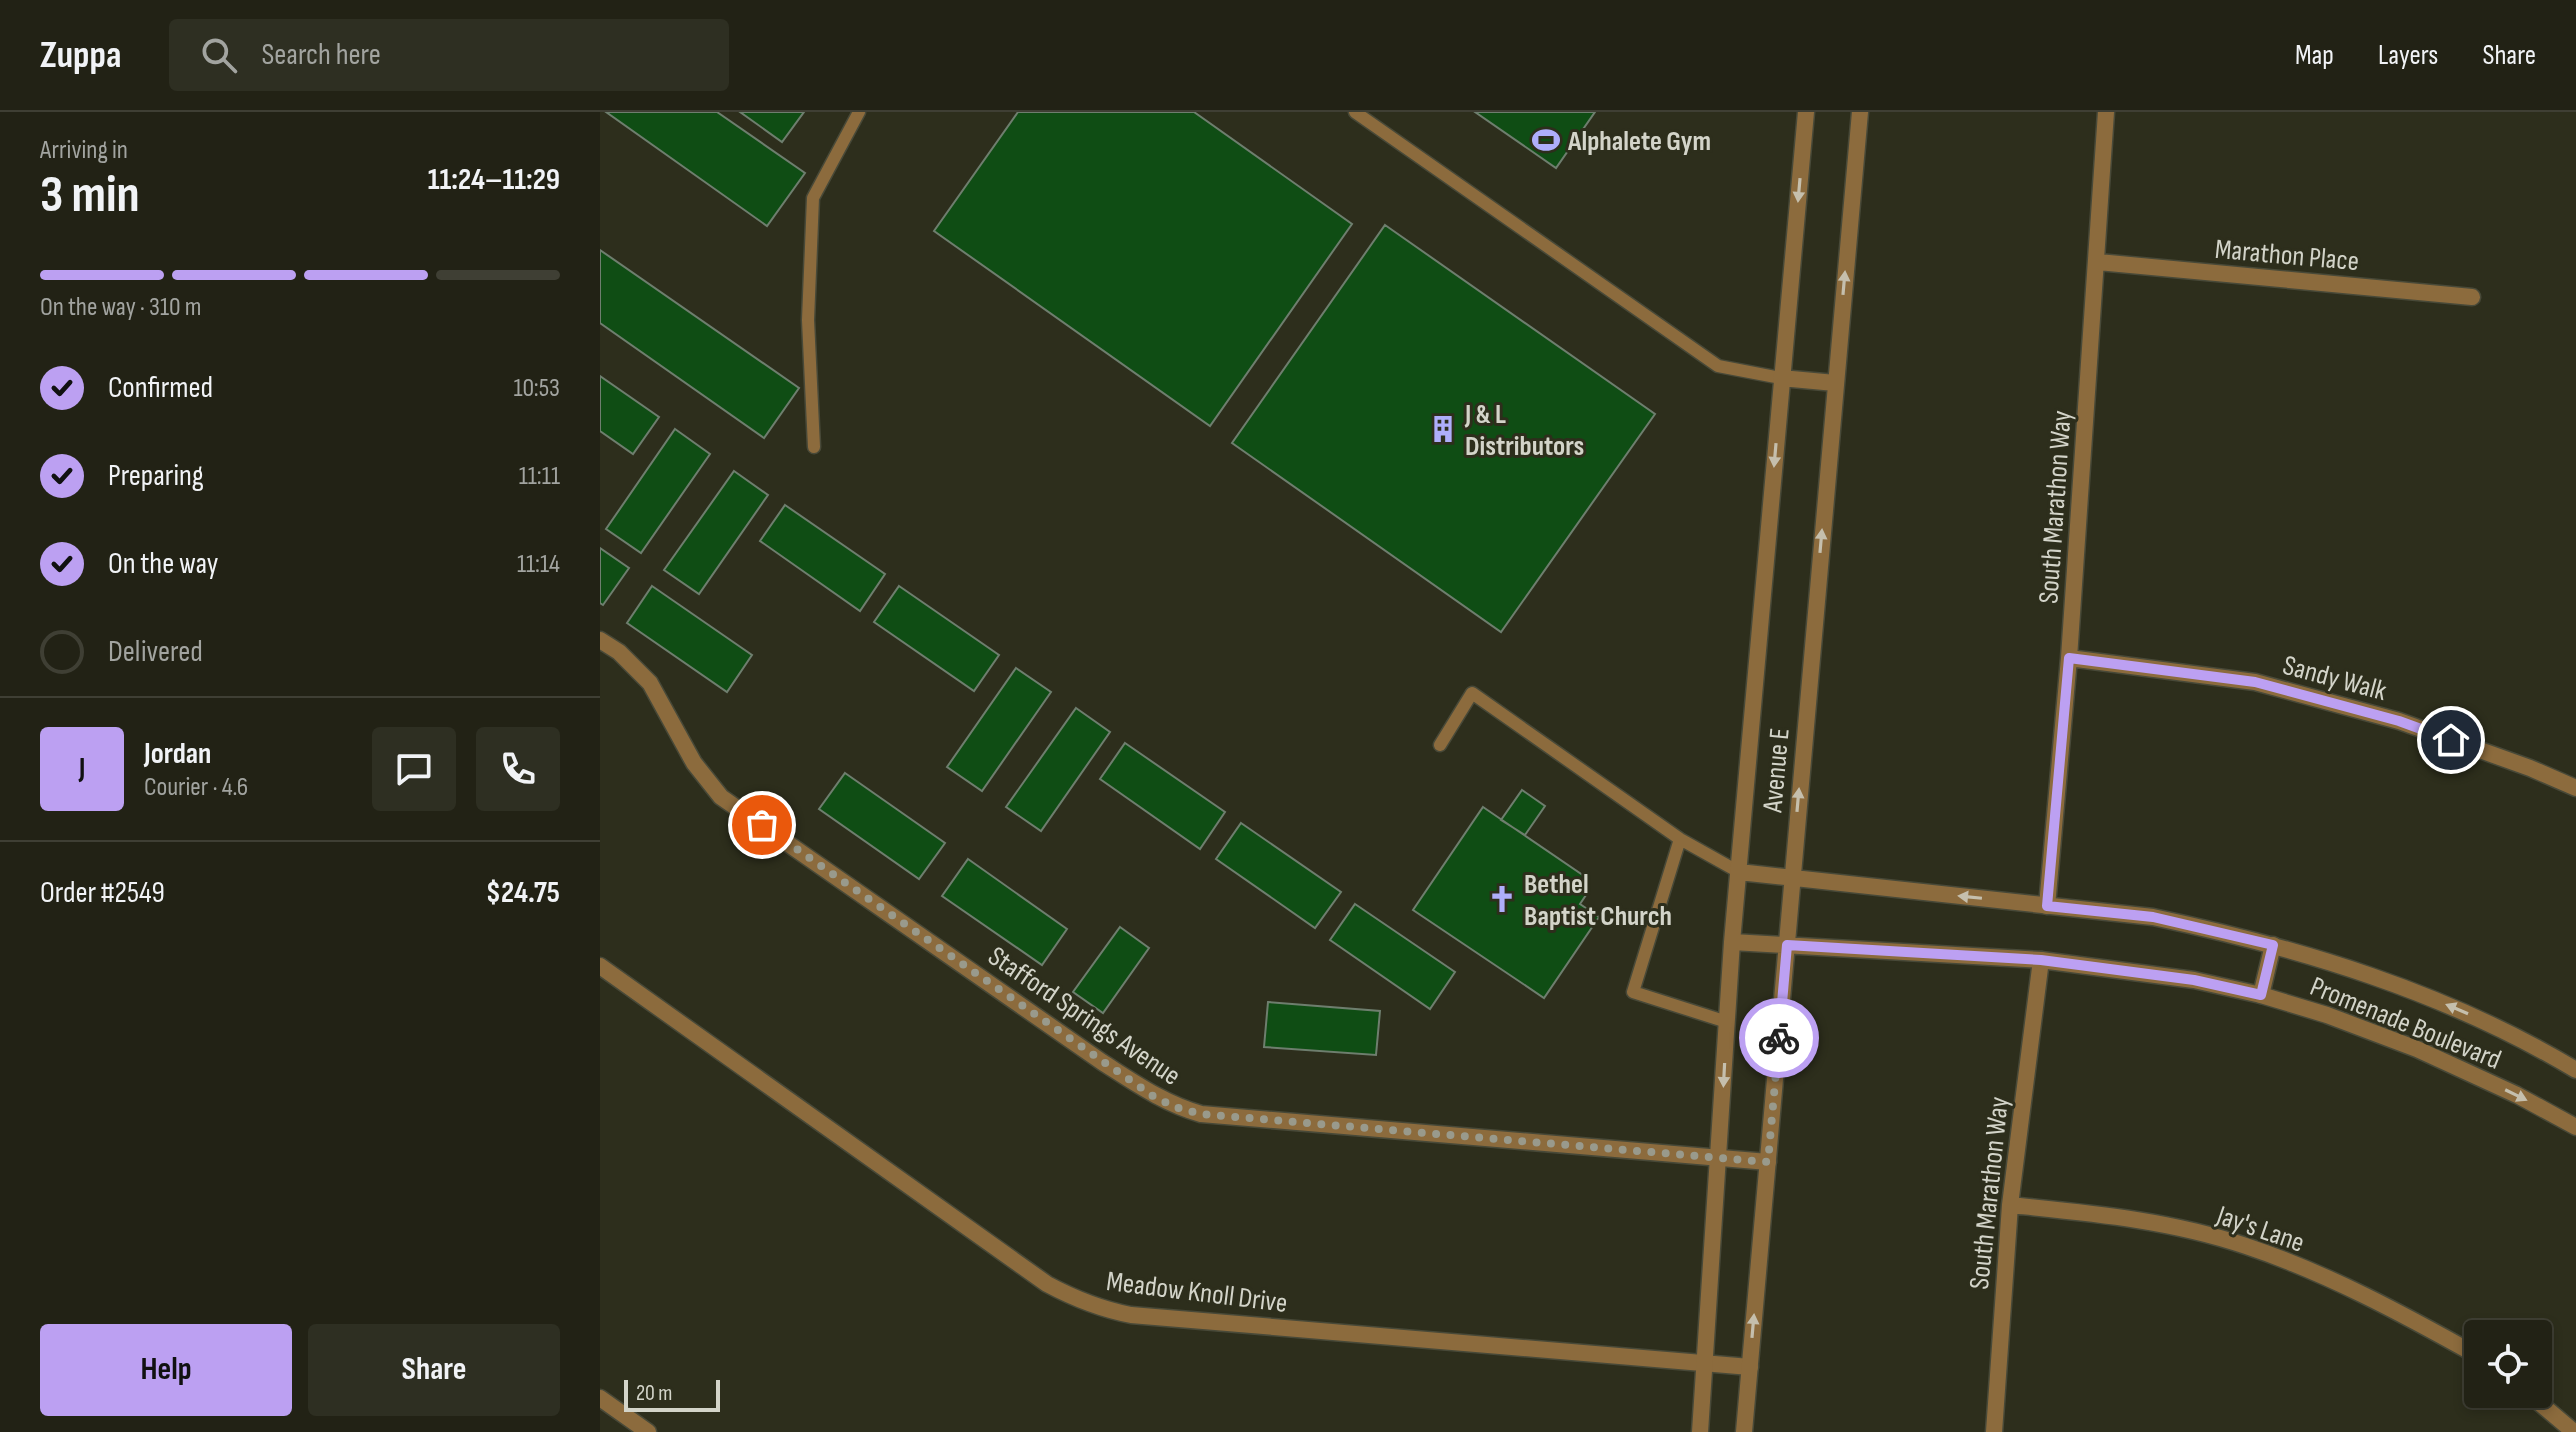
<!DOCTYPE html>
<html lang="en">
<head>
<meta charset="utf-8">
<style>
  body { margin:0; font-family:"Sofia Sans Condensed",sans-serif; background:#2e2f22; color:#f1f3f6; height:100vh; display:flex; flex-direction:column; font-size:30px; white-space:nowrap }
  * { box-sizing:border-box; margin:0 }
  p { font-size:26px; color:#a2a4a0 }
  .icon { flex:none; width:44px; height:44px; fill:none; stroke:currentColor; stroke-width:2; stroke-linecap:round; stroke-linejoin:round }
  .map { position:relative; flex:1; overflow:hidden }
  .sheet { display:flex; flex-direction:column; background:#222215; width:600px }
  .sheet>* { flex:none }
  .buttons { position:absolute; left:1864px; top:1208px; display:grid; gap:16px }
  .buttons a { display:grid; place-items:center; width:88px; height:88px; border-radius:8px; background:#222215; box-shadow:0 4px 12px #0003,0 0 0 2px #3f3f34; font-size:40px }
  .scale { position:absolute; left:24px; bottom:20px; width:96px; box-sizing:border-box; padding-left:8px; border:4px solid #d3d4c9; border-top:0; font-size:22px; line-height:28px; white-space:nowrap; color:#d3d4c9; -webkit-text-stroke:6px #2d2e1c; paint-order:stroke }
  .pin { position:absolute; display:grid; place-items:center; width:68px; height:68px; color:#fff; margin:-34px; border:4px solid #fff; border-radius:50%; box-shadow:0 2px 8px #0007 }
  .courier { position:absolute; display:grid; place-items:center; width:80px; height:80px; margin:-40px; border:6px solid #bca0f2; border-radius:50%; background:#fff; color:#222; box-shadow:0 2px 10px #0007 }
  .head em { font-style:normal; font-weight:700 }
  .head div { display:flex; flex-direction:column-reverse }
  .head { display:flex; align-items:center; justify-content:space-between; height:136px; padding:0 40px }
  h1 { font-size:52px; font-weight:700; line-height:60px }
  .bar { display:grid; grid-template-columns:repeat(4,1fr); gap:12px 8px; align-content:center; height:96px; padding:0 40px }
  .bar i { height:10px; border-radius:6px; background:#3f3f34 }
  .bar .selected { background:#bca0f2 }
  .bar p { grid-column:span 4 }
  .line { display:flex; align-items:center; gap:20px; padding:0 40px; border-top:2px solid #3f3f34 }
  .line div { flex:1 }
  .round { display:grid; place-items:center; flex:none; width:84px; height:84px; border-radius:8px; background:#2e2f22 }
  ol { padding:0 40px; list-style:none }
  li { display:flex; align-items:center; gap:24px; height:88px }
  li p { margin-inline-start:auto }
  li .icon { padding:8px; border-radius:50%; background:#bca0f2; color:#111; stroke-width:4 }
  li:last-child { color:#a2a4a0 }
  li i { width:44px; height:44px; border:4px solid #3f3f34; border-radius:50% }
  .button { display:flex; gap:16px; margin-top:auto; padding:16px 40px }
  .button a { flex:1; height:92px; border-radius:8px; background:#bca0f2; color:#111; font-size:32px; font-weight:700; line-height:92px; text-align:center }
  .button a+a { background:#2e2f22; color:#f1f3f6 }
  header { display:flex; align-items:center; gap:48px; box-sizing:border-box; height:112px; padding:0 40px; background:#222215; border-bottom:2px solid #3f3f34 }
  header strong { font-size:38px }
  nav { display:flex; gap:44px; margin-inline-start:auto; font-size:28px }
  .search { width:560px; height:72px; background:#2e2f22; display:flex; align-items:center; gap:20px; box-sizing:border-box; padding:0 28px; border-radius:8px; color:#a2a4a0; font-size:30px }
  main { display:flex; flex:1; min-height:0 }
  .map>svg:first-child { display:block }
</style>
</head>
<body>
<header>
<strong>Zuppa</strong>
<div class="search"><svg class="icon" aria-label="search" viewBox="0 0 24 24"><circle cx="10" cy="10" r="6"/><path d="M15 15l6 6"/></svg>Search here</div>
<nav><a>Map</a><a>Layers</a><a>Share</a></nav>
</header>
<main>
<section class="sheet">
<div class="head"><div><h1>3 min</h1><p>Arriving in</p></div><em>11:24–11:29</em></div>
<div class="bar"><i class="selected"></i><i class="selected"></i><i class="selected"></i><i></i><p>On the way · 310 m</p></div>
<ol>
<li><svg class="icon" aria-label="check" viewBox="0 0 24 24"><path d="M5 12l5 5 9-10"/></svg>Confirmed<p>10:53</p></li>
<li><svg class="icon" aria-label="check" viewBox="0 0 24 24"><path d="M5 12l5 5 9-10"/></svg>Preparing<p>11:11</p></li>
<li><svg class="icon" aria-label="check" viewBox="0 0 24 24"><path d="M5 12l5 5 9-10"/></svg>On the way<p>11:14</p></li>
<li><i></i>Delivered</li>
</ol>
<div class="line" style="height:144px"><b class="round" style="background:#bca0f2;color:#111">J</b><div><b>Jordan</b><p>Courier · 4.6</p></div><a class="round"><svg class="icon" aria-label="chat" viewBox="0 0 24 24"><path d="M4 5h16v11H9l-5 4z"/></svg></a><a class="round"><svg class="icon" aria-label="phone" viewBox="0 0 24 24"><path d="M5 4h4l2 5-3 2q2 4 5 5l2-3 5 2v4C11 20 4 13 5 4z"/></svg></a></div>
<div class="line" style="height:104px"><div>Order #2549</div><b>$24.75</b></div>
<div class="button"><a>Help</a><a>Share</a></div>
</section>
<div class="map">
<svg width="1976" height="1320" viewBox="0 0 1976 1320">
  <rect width="100%" height="100%" fill="#2d2e1c"/>
  <path fill="#0f4d14" stroke="#6e7e6e" stroke-width="2" d="M6 0H117L205 61 167 114Z
    M140 0H204L182 30Z
    M418 0H594L752 112 610 314 334 119Z
    M875 0H995L956 56Z
    M785 113 1055 302 901 520 632 331Z
    M0 138 199 276 164 326 0 211Z
    M0 264 59 305 33 342 0 319Z
    M75 317 110 342 41 441 6 417Z
    M134 359 168 383 99 482 64 458Z
    M185 393 285 462 260 499 160 429Z
    M0 436 29 456 3 493 0 491Z
    M52 474 152 543 127 580 27 511Z
    M299 474 399 543 374 579 274 510Z
    M416 556 451 580 382 679 347 655Z
    M476 596 510 620 441 719 406 695Z
    M525 631 625 700 600 737 500 667Z
    M245 661 345 731 319 767 219 697Z
    M922 678 945 694 925 723 901 708Z
    M883 695 987 766 978 778 986 783 980 792 999 805 944 886 813 798Z
    M641 711 741 780 715 816 616 747Z
    M368 747 467 817 442 853 342 784Z
    M755 792 855 860 830 897 730 828Z
    M520 815 549 836 503 901 473 880Z
    M668 890 780 899 776 943 664 935Z"/>
  <g fill="none" stroke-linecap="round" stroke-linejoin="round">
    <g stroke="#484938" stroke-width="15">
      <path id="service" d="M755 0 1118 254 1181 266
        M214 335 208 208 213 86 259 0
        M840 633 872 581 1080 727 1139 760
        M1080 727 1033 880 1127 910"/>
    </g>
    <g stroke="#484938" stroke-width="19">
      <path id="minor" d="M1498 150 1872 185
        M0 528 19 540 50 571 94 651 121 685 502 950C535 971 563 991 601 1002L1168 1050
        M1469 546 1655 570 1799 609 1930 656 1976 676
        M1447 794 1469 546 1506 0
        M0 854 447 1172C475 1187 500 1197 531 1203L1150 1255
        M1661 883 1673 833
        M1410 1093C1489 1101 1570 1108 1646 1134 1727 1161 1803 1202 1878 1244
        M1929 1282 1974 1320
        M0 1286 48 1320
        M1394 1320 1410 1093 1441 848"/>
    </g>
    <g stroke="#484938" stroke-width="19">
      <path id="tertiary" d="M1181 266 1235 271
        M1139 760 1553 805C1700 836 1846 880 1976 958
        M1132 830 1441 848 1594 868 1661 883 1727 903 1817 937 1917 983 1976 1015
        M1100 1320 1132 830 1206 0
        M1144 1320 1260 0"/>
    </g>
    <use href="#service" stroke="#8c6b3d" stroke-width="12"/>
    <use href="#minor" stroke="#8c6b3d" stroke-width="16"/>
    <use href="#tertiary" stroke="#8c6b3d" stroke-width="16"/>
  </g>
  <defs><path id="oneway-solid" d="M-6-.8H1V-3.2L6.5 0L1 3.2V.8H-6Z" transform="scale(2)"/></defs>
  <g fill="#c5bfad">
    <use href="#oneway-solid" transform="translate(1199 78) rotate(95)"/>
    <use href="#oneway-solid" transform="translate(1244 171) rotate(-85)"/>
    <use href="#oneway-solid" transform="translate(1175 343) rotate(95)"/>
    <use href="#oneway-solid" transform="translate(1221 429) rotate(-85)"/>
    <use href="#oneway-solid" transform="translate(1198 688) rotate(-85)"/>
    <use href="#oneway-solid" transform="translate(1370 785) rotate(-174)"/>
    <use href="#oneway-solid" transform="translate(1857 897) rotate(-157)"/>
    <use href="#oneway-solid" transform="translate(1124 963) rotate(93)"/>
    <use href="#oneway-solid" transform="translate(1916 983) rotate(26)"/>
    <use href="#oneway-solid" transform="translate(1153 1214) rotate(-85)"/>
  </g>
  <g fill="none" stroke-linecap="round" stroke-linejoin="round">
    <path stroke="#999a8c" stroke-width="8" stroke-dasharray="0 14.4" d="M162 713 553 984 575 995 601 1002 1168 1050 1179 926"/>
    <path stroke="#bca0f2" stroke-width="10" d="M1179 926 1187 833 1441 848 1594 868 1661 883 1673 833 1553 805 1447 794 1469 546 1655 570 1799 609 1851 628"/>
  </g>
  <defs>
    <g id="stadium-bare" transform="scale(2.16)"><path d="M0-5a6.5 5 0 1 0 0 10a6.5 5 0 1 0 0-10ZM-3.5-1.8h7v3.6h-7Z" fill="#aeaefa" stroke="#2d2e1c" stroke-width="2.5" paint-order="stroke"/></g>
    <g id="building-bare" transform="scale(2.16)"><path d="M-4-6H4V6H1V3H-1V6H-4ZM-2.5-4.3h1.7v1.8h-1.7ZM.8-4.3h1.7v1.8H.8ZM-2.5-1h1.7V.8h-1.7ZM.8-1h1.7V.8H.8Z" fill="#aeaefa" stroke="#2d2e1c" stroke-width="2.5" paint-order="stroke"/></g>
    <g id="church-bare" transform="scale(2.16)"><path d="M-1.2-6h2.4v3.5h3.3v2.4h-3.3V6h-2.4V-.1h-3.3v-2.4h3.3Z" fill="#aeaefa" stroke="#2d2e1c" stroke-width="2.5" paint-order="stroke"/></g>
  </defs>
  <g fill-rule="evenodd">
    <use href="#stadium-bare" x="946" y="28"/>
    <use href="#building-bare" x="843" y="317"/>
    <use href="#church-bare" x="902" y="787"/>
  </g>
  <g text-anchor="middle" stroke-width="6" stroke-linejoin="round" paint-order="stroke">
    <g font-size="28" font-weight="bold" fill="#d3d4c9" stroke="#2d2e1c" text-anchor="start">
      <text x="968" y="38">Alphalete Gym</text>
      <text x="865" y="311">J &amp; L<tspan x="865" dy="32">Distributors</tspan></text>
      <text x="924" y="781">Bethel<tspan x="924" dy="32">Baptist Church</tspan></text>
    </g>
    <g font-size="28" fill="#d3d4c9" stroke="#2d2e1c">
      <text transform="translate(1687 142) rotate(5)" y="10">Marathon Place</text>
      <text transform="translate(1454 395) rotate(-86)" y="10">South Marathon Way</text>
      <text transform="translate(1735 565) rotate(15)" y="10">Sandy Walk</text>
      <text transform="translate(1175 658) rotate(-85)" y="10">Avenue E</text>
      <text transform="translate(485 903) rotate(34)" y="10">Stafford Springs Avenue</text>
      <text transform="translate(1806 910) rotate(22)" y="10">Promenade Boulevard</text>
      <text transform="translate(1388 1081) rotate(-84)" y="10">South Marathon Way</text>
      <text transform="translate(1661 1116) rotate(19)" y="10">Jay's Lane</text>
      <text transform="translate(597 1179) rotate(7)" y="10">Meadow Knoll Drive</text>
    </g>
  </g>
</svg>
<div class="buttons">
<a><svg class="icon" aria-label="locate" viewBox="0 0 24 24"><circle cx="12" cy="12" r="6"/><path d="M12 2v4M12 18v4M2 12h4M18 12h4"/></svg></a>
</div>
<div class="scale">20 m</div>
<div class="pin" style="left:162px;top:713px;background:#ea580c"><svg class="icon" aria-label="bag" viewBox="0 0 24 24"><path d="M5 8h14l-1 12H6zM9 8a3 3 0 0 1 6 0"/></svg></div>
<div class="pin" style="left:1851px;top:628px;background:#1f2937"><svg class="icon" aria-label="home" viewBox="0 0 24 24"><path d="M3 11l9-7 9 7M6 9v11h12V9"/></svg></div>
<div class="courier" style="left:1179px;top:926px"><svg class="icon" aria-label="bike" viewBox="0 0 24 24"><circle cx="6" cy="16" r="4"/><circle cx="18" cy="16" r="4"/><path d="M6 16l4-8h5l3 8M10 8l3 8H6M13 5h3"/></svg></div>
</div>
</main>
</body>
</html>
